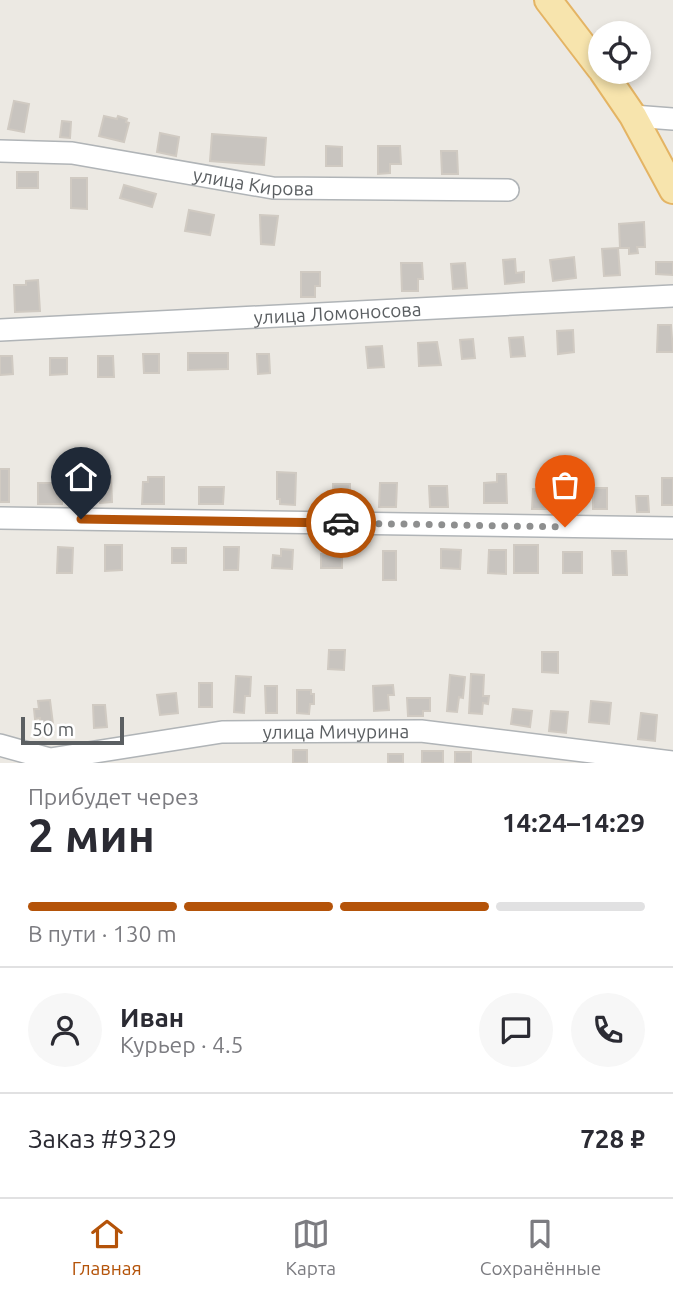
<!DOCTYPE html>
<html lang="ru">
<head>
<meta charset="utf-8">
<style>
  body { margin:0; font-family:Ubuntu,sans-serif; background:#f7f7f7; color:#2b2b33; height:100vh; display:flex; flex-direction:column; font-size:26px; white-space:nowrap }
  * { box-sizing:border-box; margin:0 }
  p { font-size:23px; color:#7c7c81 }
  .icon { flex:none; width:38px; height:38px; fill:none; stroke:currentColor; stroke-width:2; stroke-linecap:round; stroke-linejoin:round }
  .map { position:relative; height:763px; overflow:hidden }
  .sheet { display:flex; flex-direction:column; background:#fff; flex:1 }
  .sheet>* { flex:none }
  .controls { position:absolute; left:588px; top:21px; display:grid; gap:14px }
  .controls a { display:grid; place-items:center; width:63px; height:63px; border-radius:50%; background:#fff; box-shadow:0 4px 10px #0003; font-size:35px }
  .scale { position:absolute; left:21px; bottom:18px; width:103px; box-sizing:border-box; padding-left:7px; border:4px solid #5b5f62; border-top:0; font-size:19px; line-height:24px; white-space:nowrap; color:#5b5f62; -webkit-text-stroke:5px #fff; paint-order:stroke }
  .pin { position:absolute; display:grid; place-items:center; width:60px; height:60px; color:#fff; margin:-72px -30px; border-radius:50% 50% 50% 0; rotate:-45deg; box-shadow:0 0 7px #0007 }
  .pin .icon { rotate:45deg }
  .courier { position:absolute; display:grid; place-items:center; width:70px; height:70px; margin:-35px; border:5px solid #b45309; border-radius:50%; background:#fff; color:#222; box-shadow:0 2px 9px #0007 }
  .headline em { font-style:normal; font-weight:700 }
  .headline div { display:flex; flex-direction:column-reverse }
  .headline { display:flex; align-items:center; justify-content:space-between; height:119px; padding:0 28px }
  h1 { font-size:46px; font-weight:700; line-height:52px }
  .bar { display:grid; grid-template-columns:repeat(4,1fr); gap:10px 7px; align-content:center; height:84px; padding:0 28px }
  .bar i { height:9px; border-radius:5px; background:#e1e1e2 }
  .bar .active { background:#b45309 }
  .bar p { grid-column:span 4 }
  .line { display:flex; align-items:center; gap:18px; padding:0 28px; border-top:2px solid #e1e1e2 }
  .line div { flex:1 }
  .round { display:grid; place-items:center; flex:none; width:74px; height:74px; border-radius:37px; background:#f7f7f7 }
  .tabs { display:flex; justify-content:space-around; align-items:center; height:98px; border-top:2px solid #e1e1e2; background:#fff; font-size:19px; color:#7c7c81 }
  .tabs a { display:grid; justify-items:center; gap:4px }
  .tabs .active { color:#b45309 }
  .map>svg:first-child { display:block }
</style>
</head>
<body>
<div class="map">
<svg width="673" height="763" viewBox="0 0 673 763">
  <rect width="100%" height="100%" fill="#ece9e3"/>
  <path fill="#c8c4bf" stroke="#d0cac2" stroke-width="2" d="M14 101 29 104 24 132 8 129Z
    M104 116 117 119 118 116 127 119 126 122 129 123 124 142 99 136Z
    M62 121 71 122 70 138 60 137Z
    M160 133 179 137 176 156 157 152Z
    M212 134 266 138 264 165 210 161Z
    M326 146 342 147V166H326Z
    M378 146H400L401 164H390V173L378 174Z
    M441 151H457L458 174H442Z
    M17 172H38V188H17Z
    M71 178H87V209L71 208Z
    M124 185 156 194 152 207 120 198Z
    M189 210 214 215 210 235 185 231Z
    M260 215 278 216 274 245 261 244Z
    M644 222 645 247H637L638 253 629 254V248H620L619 224Z
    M618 248 620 275 604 276 602 249Z
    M574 257 576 278 553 281 550 260Z
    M515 259 516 273 524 272V282L505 284 503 260Z
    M656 262H673V275L656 274Z
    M401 263H422L423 279H418V291H402Z
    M465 263 467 288 453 289 451 264Z
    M301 272H320V286H315V297H301Z
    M38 280 40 311 15 312 14 285H26V281Z
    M658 325H671L673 352H657Z
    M573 330 574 352 558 354 557 331Z
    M523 337 525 356 511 357 509 338Z
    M473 339 475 358 462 359 460 340Z
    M437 342 441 365 419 366 418 343Z
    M382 346 384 367 368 368 366 347Z
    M188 353H228V369L188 370Z
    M143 354H159V373H144Z
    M257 354H269L270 373 258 374Z
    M0 356H12L13 374 0 375Z
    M98 356H113L114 377H98Z
    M50 358H67V374L50 375Z
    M0 469H9V502H0Z
    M277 472 296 473 295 505 280 504V499H277Z
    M497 474H506L507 503H484V483L497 482Z
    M111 476 112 502 100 503 99 495H93L92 477Z
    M148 477H164V504H142L143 482H148Z
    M662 478H673V505H662Z
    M38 483H62V504H38Z
    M380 483H397L396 507H379Z
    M333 484H350V505H333Z
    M429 486H447L448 507H430Z
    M199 487H224L223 504H199Z
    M588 488H607V509H593V495H588Z
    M533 489 553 490 552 509H532Z
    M636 496H648L649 512H637Z
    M105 545H122V570L105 571Z
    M514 545H538V573H514Z
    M58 547 73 548 72 573H57Z
    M224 547H239L238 570H224Z
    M172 548H186V563H172Z
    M327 548H342V568H321V554H327Z
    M281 549 293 550 292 569 272 568 273 555 281 556Z
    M441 549 461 550 460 569 441 568Z
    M489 550H506V574L488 573Z
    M383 551H396V580H383Z
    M612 551H626L627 575H613Z
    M563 552H582V573H563Z
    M329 650H345L344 670 328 669Z
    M542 652H558V673L542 672Z
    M471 674 484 675 483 696H489L488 704 483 703 482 714 469 713Z
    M450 675 465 677 463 698 459 697 457 712 447 711Z
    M236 676 251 677 250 696H245L244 713 234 712Z
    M199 683H212V707H199Z
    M393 685 394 695H388L389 710 374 711 373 686Z
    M265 686H277V713H266Z
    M297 690H311V694H314V704H310L309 714 297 713Z
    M176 693 178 713 160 715 157 695Z
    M407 698H430V711H423V716H408Z
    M50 700 54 732 41 733 40 718 35 719 34 709H39L38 701Z
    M591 701 611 703 609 724 589 722Z
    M93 705H105L107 727 94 728Z
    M513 709 532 711 530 727 511 724Z
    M551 711 568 712 566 733 549 731Z
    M641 713 657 715 655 741 638 739Z
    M293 750H307V763H293Z
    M422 751H443V763H422Z
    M455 752H471V763H455Z
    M388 754H403V763H388Z"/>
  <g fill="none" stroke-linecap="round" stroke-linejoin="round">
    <g stroke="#b0b4b7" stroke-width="24">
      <g id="minor">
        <path d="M633 116 673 119"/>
        <path id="s1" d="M0 151 72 153 273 188 508 190"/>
        <path id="s2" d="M0 330 673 296"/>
        <path d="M0 518 673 528"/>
        <path id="s3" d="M0 745 50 759 222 732 421 731 673 762"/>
      </g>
    </g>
    <g stroke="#e4b464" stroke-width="30">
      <path id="major" d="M548 0 600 68
        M603 72 633 116 673 190"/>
    </g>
    <use href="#minor" stroke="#fff" stroke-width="21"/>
    <use href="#major" stroke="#f7e4ad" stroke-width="26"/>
  </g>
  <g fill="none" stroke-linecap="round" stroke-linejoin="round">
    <path stroke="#8e8f8f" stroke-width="7" stroke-dasharray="0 12.6" d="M341 523 565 527"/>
    <path stroke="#b45309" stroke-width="9" d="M81 519 341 523"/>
  </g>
  <g text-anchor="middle" stroke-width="5" stroke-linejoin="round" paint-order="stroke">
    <g font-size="19" fill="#5b5f62" stroke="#fff">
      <text dy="7" stroke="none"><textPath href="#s1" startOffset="256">улица Кирова</textPath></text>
      <text dy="7" stroke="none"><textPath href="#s2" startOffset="338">улица Ломоносова</textPath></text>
      <text dy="7" stroke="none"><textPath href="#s3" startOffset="340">улица Мичурина</textPath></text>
    </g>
  </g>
</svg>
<div class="controls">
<a><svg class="icon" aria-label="locate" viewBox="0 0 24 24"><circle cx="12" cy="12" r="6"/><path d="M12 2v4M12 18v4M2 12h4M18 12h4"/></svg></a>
</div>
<div class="scale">50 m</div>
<div class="pin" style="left:565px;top:527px;background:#ea580c"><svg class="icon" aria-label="bag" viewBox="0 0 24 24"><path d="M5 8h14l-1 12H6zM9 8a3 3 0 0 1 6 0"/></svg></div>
<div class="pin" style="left:81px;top:519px;background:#1f2937"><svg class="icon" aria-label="home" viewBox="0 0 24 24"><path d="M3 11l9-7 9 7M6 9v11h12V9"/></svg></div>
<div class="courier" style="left:341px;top:523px"><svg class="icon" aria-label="car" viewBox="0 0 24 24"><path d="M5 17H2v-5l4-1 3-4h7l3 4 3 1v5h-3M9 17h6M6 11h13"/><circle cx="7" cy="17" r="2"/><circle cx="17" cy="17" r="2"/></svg></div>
</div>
<section class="sheet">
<div class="headline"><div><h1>2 мин</h1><p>Прибудет через</p></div><em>14:24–14:29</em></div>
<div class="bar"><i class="active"></i><i class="active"></i><i class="active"></i><i></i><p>В пути · 130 m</p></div>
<div class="line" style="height:126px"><a class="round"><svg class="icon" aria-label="person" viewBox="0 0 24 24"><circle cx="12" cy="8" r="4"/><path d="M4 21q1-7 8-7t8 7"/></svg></a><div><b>Иван</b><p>Курьер · 4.5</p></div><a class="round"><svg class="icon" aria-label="chat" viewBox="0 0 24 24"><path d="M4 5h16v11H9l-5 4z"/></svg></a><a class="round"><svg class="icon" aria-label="phone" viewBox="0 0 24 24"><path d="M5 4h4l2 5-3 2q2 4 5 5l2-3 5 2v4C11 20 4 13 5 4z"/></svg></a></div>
<div class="line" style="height:91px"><div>Заказ #9329</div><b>728 ₽</b></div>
</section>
<nav class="tabs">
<a class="active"><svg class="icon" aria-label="home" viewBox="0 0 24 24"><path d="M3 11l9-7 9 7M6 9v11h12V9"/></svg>Главная</a>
<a><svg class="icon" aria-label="map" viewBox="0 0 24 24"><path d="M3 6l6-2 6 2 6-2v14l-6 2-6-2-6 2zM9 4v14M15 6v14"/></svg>Карта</a>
<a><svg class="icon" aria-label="saved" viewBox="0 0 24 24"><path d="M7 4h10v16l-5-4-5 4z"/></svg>Сохранённые</a>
</nav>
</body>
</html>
